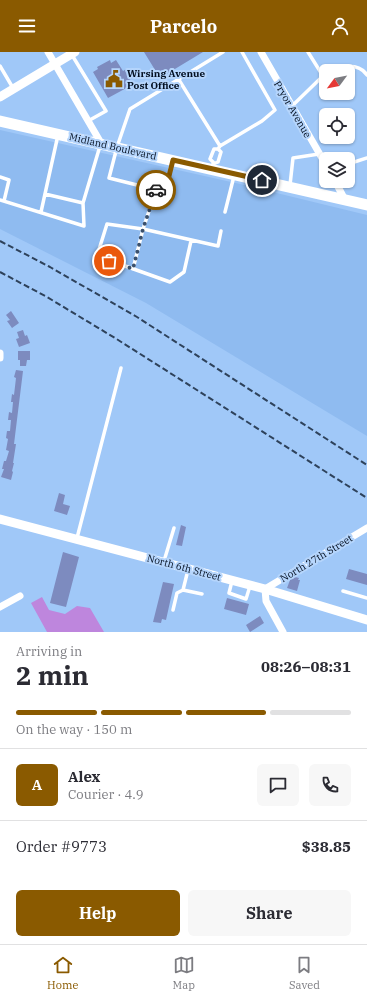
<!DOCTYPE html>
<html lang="en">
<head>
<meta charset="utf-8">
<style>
  body { margin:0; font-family:"IBM Plex Serif",serif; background:#f7f7f7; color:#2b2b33; height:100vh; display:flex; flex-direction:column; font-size:15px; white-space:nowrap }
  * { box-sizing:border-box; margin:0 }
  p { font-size:13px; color:#7c7c81 }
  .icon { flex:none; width:22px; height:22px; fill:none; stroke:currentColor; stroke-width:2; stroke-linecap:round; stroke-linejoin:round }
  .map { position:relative; height:580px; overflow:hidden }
  .panel { display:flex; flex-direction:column; background:#fff; flex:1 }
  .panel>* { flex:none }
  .needle { width:26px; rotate:238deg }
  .buttons { position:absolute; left:319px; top:12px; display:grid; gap:8px }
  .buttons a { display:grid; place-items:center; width:36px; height:36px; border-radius:6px; background:#fff; box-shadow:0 1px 3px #0004; font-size:20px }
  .pin { position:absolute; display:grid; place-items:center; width:34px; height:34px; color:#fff; margin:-17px; border:2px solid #fff; border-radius:50%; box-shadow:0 1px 4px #0007 }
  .courier { position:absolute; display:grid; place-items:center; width:40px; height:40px; margin:-20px; border:3px solid #8a5a00; border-radius:50%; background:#fff; color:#222; box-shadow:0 1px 5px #0007 }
  .head em { font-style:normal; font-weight:700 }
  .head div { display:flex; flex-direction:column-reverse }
  .head { display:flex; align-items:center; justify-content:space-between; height:68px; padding:0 16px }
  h1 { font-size:26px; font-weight:700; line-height:30px }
  .bar { display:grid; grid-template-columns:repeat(4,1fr); gap:6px 4px; align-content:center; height:48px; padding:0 16px }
  .bar i { height:5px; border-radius:3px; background:#e1e1e2 }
  .bar .active { background:#8a5a00 }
  .bar p { grid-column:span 4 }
  .line { display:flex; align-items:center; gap:10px; padding:0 16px; border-top:1px solid #e1e1e2 }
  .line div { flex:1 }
  .round { display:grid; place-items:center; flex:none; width:42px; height:42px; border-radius:6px; background:#f7f7f7 }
  .primary-button { display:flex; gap:8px; margin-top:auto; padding:8px 16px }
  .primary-button a { flex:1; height:46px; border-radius:6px; background:#8a5a00; color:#fff; font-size:16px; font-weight:700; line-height:46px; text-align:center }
  .primary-button a+a { background:#f7f7f7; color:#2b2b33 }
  header { display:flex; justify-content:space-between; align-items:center; height:52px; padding:0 16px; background:#8a5a00; color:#fff; font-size:18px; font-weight:700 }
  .tabs { display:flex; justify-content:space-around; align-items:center; height:56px; border-top:1px solid #e1e1e2; background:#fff; font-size:11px; color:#7c7c81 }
  .tabs a { display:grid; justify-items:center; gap:2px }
  .tabs .active { color:#8a5a00 }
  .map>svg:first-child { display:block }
</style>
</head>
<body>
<header><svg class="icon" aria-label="menu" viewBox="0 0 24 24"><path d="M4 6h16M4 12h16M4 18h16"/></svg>Parcelo<svg class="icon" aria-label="person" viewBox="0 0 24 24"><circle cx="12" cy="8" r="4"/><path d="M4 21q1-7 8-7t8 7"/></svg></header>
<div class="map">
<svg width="367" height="580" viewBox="0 0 367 580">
  <rect width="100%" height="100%" fill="#a0c8f8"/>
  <path fill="#8fbbf0" d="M0 78 240 132 367 163V384L146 251 0 177Z"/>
  <path fill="#be86dd" d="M42 545 49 558 65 562 77 554 90 556 104 580H47L31 551Z"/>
  <path fill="#7d8bbf" d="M144 0H203L160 26Z
    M110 8 111 11 116 8 123 19 128 16 134 25 129 28 132 33 108 46 93 20 98 17 97 15Z
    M11 259 19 271 12 276 7 269 10 268 6 263Z
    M23 278 25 284 27 283 30 291 19 295 16 287 19 286 17 280Z
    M18 299H30V308H27L26 314H20V308H18Z
    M16 318 23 319 14 392H16L13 411H14L12 419 13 420 11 428 1 425 4 417H2L4 409H6L9 399 6 398 8 387 6 386 7 379H10L11 368H8L9 360 12 361 13 350H11L12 342 14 343 16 326 14 325Z
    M59 441 65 443 63 452 70 454 67 463 54 459Z
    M181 473 186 475 182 494 176 493Z
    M63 500 79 505 66 555 50 551Z
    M349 517 367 522V533L346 527Z
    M295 525 299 526 298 528H300L297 539 287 536 290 528Z
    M163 530 174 532 166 568 162 567 161 571 153 570Z
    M227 546 249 552 246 563 224 557Z
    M260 564 264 571 250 580 246 573Z"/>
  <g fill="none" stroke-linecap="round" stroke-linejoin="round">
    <path stroke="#fff" stroke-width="3.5" d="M308 0 323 24
      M72 3 106 59 88 69
      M0 14 13 36
      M330 19C342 14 358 10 367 23
      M179 28 220 94
      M292 54 326 21
      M172 109 165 140 109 126 117 95 130 57 223 0
      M214 111 210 107 214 97H218L220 94 262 69 275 58 242 0
      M213 112 218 110 221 100 218 97
      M348 112 367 106
      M0 125 9 128 4 149
      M290 133 293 106 319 102
      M156 138 143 177 218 194 221 179
      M45 142 83 151
      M0 148 84 174 83 151 100 94
      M41 160 58 83
      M225 160 234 124
      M133 217 143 177 107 172 97 204 170 230 184 220 191 189
      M77 486 121 316
      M164 509 174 476
      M188 518 183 538 202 542
      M232 529 229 541 246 547 250 534
      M343 539 367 546
      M173 558 177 541 183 538"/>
    <path stroke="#fff" stroke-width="7" d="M48 0 101 91
      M261 0 326 113
      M335 129 345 148
      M0 301V306
      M0 555 20 544
      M283 580 266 549 265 537 367 476"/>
    <path stroke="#fff" stroke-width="9" d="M0 45 75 0
      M0 467 265 537 367 568"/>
    <path stroke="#fff" stroke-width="11" d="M0 69 367 153"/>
    <path stroke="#2e425b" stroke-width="2" stroke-dasharray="6 3" stroke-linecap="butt" d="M0 189 50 215 137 265 367 413
      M0 220 47 245 115 286 367 446"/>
  </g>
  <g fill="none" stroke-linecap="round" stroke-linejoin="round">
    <path stroke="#3a506c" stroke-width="4" stroke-dasharray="0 7.2" d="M109 209 133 217 143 177 156 138"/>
    <path stroke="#8a5a00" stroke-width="5" d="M156 138 165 140 173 108 262 128"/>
  </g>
  <defs>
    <g id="civic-bare" transform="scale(1.38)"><path d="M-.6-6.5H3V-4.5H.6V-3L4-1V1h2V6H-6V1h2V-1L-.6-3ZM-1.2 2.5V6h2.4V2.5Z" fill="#8a5a00" stroke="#b5d5fc" stroke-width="2.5" paint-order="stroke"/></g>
  </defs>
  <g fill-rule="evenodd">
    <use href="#civic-bare" x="114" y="27"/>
  </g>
  <g text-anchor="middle" stroke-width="4" stroke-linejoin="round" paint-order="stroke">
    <g font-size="10" font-weight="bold" fill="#030f20" stroke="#b5d5fc" text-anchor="start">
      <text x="127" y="25">Wirsing Avenue<tspan x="127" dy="12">Post Office</tspan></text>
    </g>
    <g font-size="10" fill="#030f20" stroke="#b5d5fc">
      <text transform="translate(293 57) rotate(60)" y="4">Pryor Avenue</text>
      <text transform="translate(113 94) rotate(13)" y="4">Midland Boulevard</text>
      <text transform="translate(316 506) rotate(-31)" y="4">North 27th Street</text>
      <text transform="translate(184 515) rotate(15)" y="4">North 6th Street</text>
    </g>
  </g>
</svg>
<div class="buttons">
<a><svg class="needle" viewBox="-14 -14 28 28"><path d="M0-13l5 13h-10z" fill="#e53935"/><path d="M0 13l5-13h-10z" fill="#7c7c81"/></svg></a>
<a><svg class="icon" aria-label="locate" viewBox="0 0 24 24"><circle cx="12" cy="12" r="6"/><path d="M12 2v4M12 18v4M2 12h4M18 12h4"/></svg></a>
<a><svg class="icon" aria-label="layers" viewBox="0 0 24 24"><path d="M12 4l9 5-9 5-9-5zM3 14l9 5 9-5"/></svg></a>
</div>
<div class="pin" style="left:109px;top:209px;background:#ea580c"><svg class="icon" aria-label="bag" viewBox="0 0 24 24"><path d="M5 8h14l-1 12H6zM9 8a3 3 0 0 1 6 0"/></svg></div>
<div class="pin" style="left:262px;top:128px;background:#1f2937"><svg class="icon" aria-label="home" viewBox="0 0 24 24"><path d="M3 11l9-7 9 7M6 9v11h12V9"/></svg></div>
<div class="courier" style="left:156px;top:138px"><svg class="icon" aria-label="car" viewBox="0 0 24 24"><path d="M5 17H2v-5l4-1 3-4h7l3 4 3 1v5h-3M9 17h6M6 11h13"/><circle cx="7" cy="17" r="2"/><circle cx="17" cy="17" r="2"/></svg></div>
</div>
<section class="panel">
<div class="head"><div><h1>2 min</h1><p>Arriving in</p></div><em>08:26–08:31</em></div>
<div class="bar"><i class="active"></i><i class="active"></i><i class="active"></i><i></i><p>On the way · 150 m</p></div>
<div class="line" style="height:72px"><b class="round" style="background:#8a5a00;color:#fff">A</b><div><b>Alex</b><p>Courier · 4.9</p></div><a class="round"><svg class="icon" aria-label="chat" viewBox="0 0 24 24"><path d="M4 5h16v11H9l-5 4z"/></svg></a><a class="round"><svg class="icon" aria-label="phone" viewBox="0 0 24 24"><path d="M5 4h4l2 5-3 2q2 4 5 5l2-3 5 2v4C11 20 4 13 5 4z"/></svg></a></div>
<div class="line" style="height:52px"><div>Order #9773</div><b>$38.85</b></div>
<div class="primary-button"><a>Help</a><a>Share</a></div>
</section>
<nav class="tabs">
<a class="active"><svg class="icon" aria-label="home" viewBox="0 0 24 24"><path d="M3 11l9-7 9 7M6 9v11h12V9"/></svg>Home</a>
<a><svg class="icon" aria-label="map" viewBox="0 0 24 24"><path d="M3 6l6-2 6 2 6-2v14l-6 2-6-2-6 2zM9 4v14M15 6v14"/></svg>Map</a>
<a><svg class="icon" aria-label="saved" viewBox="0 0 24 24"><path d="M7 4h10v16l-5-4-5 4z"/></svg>Saved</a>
</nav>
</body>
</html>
